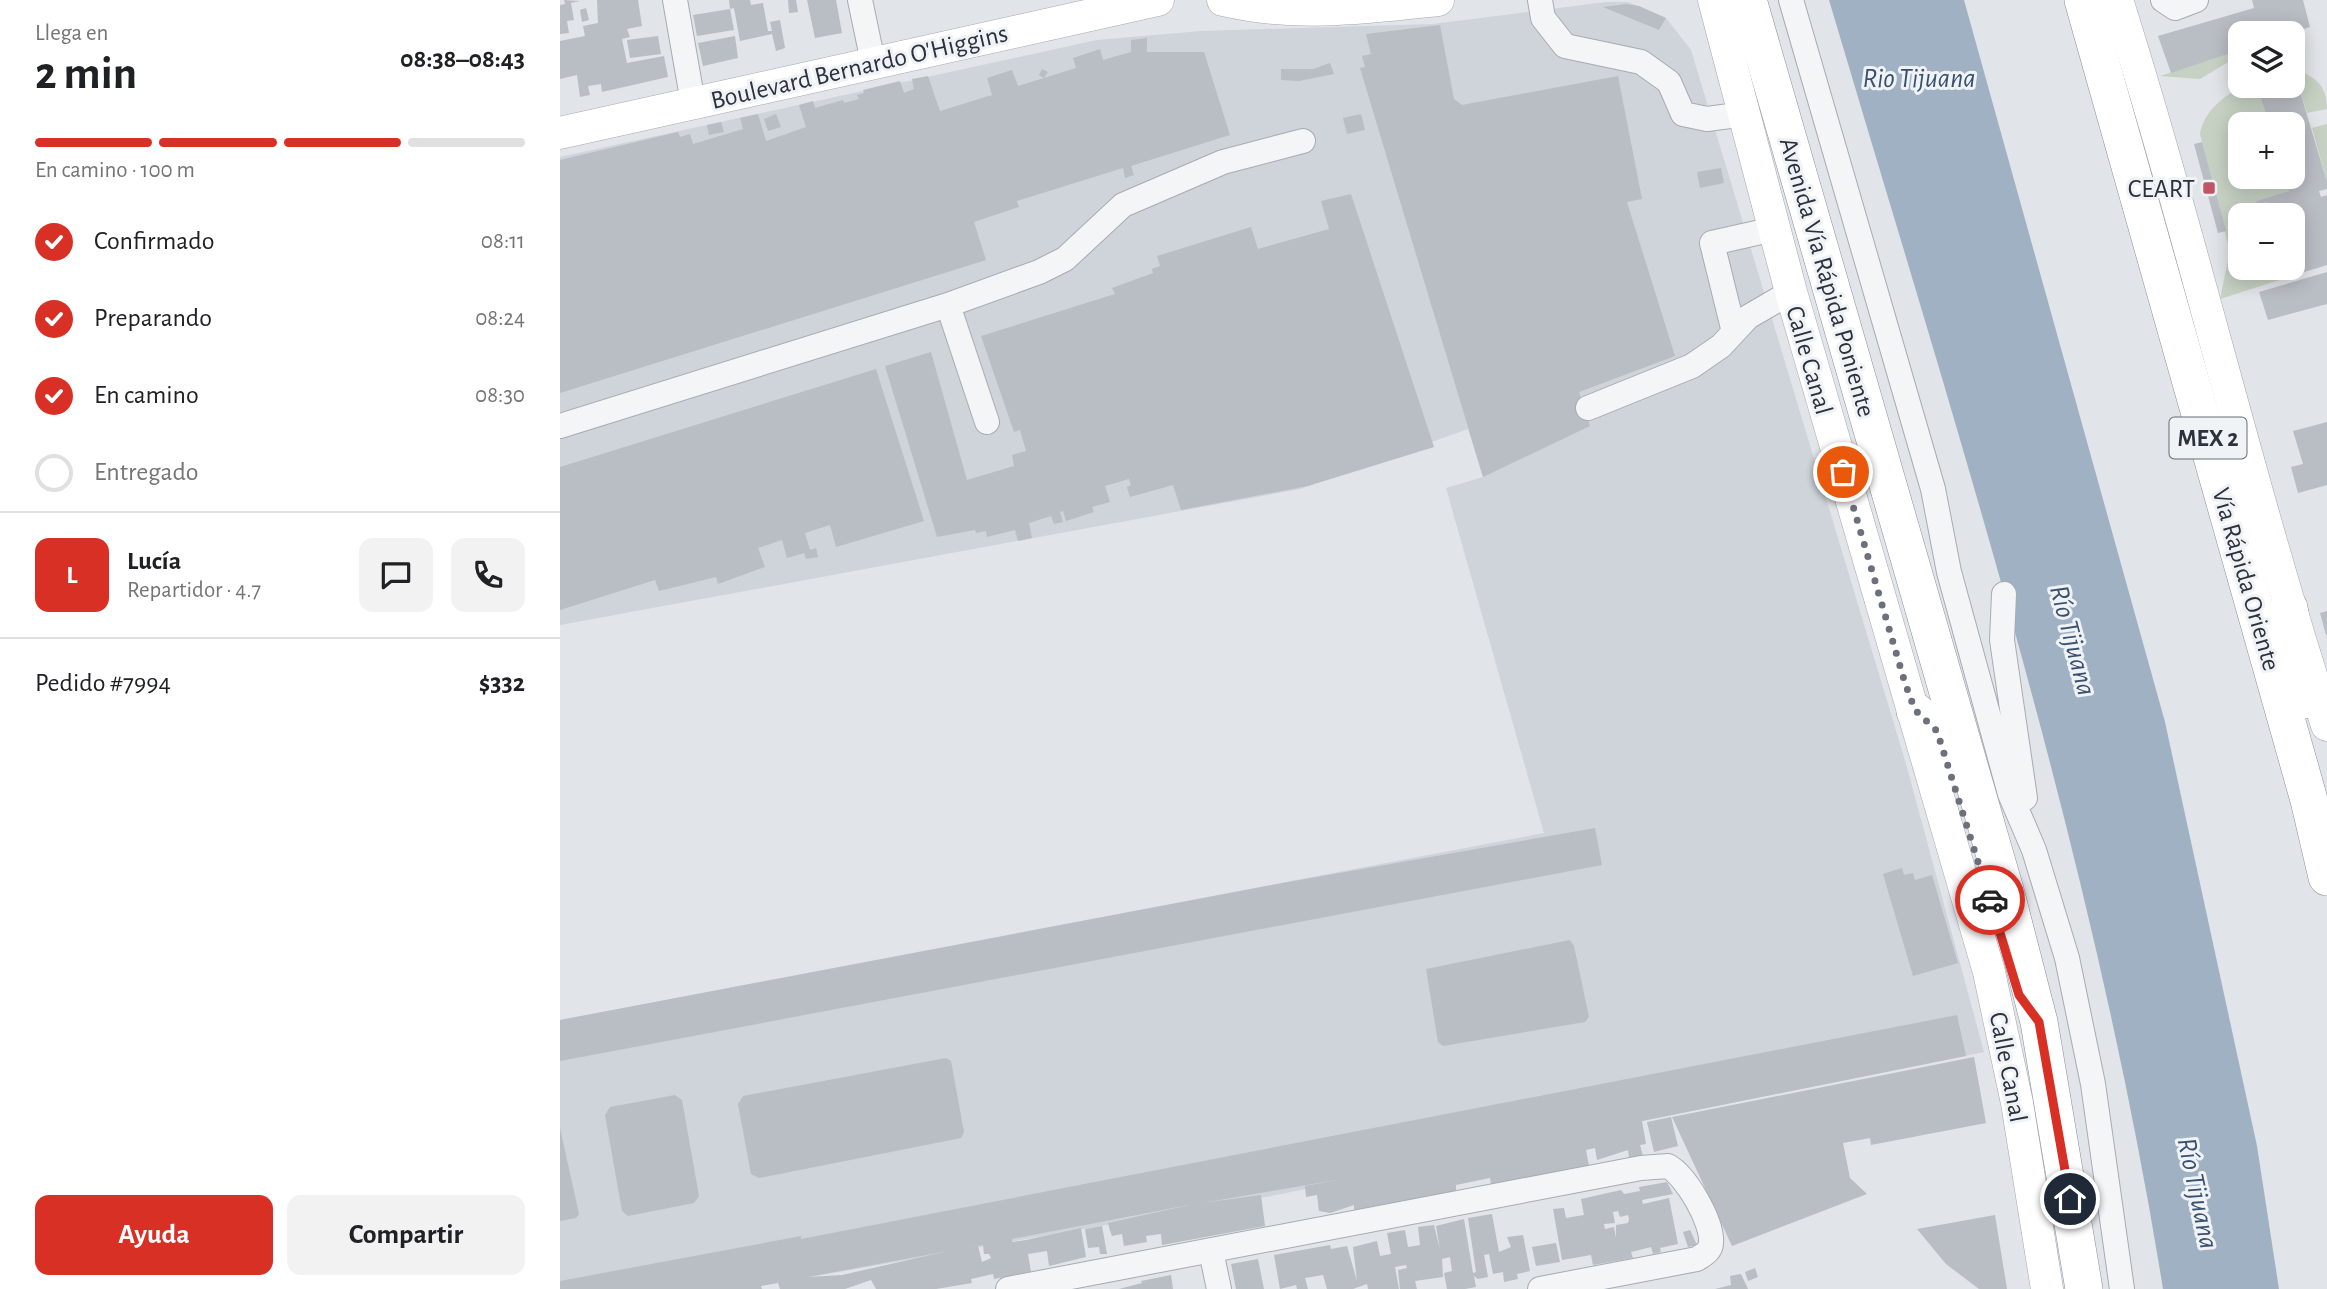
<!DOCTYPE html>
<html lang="es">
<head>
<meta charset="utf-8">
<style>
  body { margin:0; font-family:"Alegreya Sans",sans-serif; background:#f2f2f2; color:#202124; height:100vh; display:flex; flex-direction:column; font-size:26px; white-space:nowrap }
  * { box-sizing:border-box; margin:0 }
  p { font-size:23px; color:#757577 }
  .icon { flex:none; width:38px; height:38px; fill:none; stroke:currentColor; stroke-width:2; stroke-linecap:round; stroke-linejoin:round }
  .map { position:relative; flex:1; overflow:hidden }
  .drawer { display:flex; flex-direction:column; background:#fff; width:560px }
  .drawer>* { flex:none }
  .tools { position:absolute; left:1668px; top:21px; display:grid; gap:14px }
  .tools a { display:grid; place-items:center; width:77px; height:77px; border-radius:14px; background:#fff; box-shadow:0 4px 18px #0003; font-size:35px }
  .pin { position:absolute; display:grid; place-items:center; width:60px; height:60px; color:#fff; margin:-30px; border:4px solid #fff; border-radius:50%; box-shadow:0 2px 7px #0007 }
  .courier { position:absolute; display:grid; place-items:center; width:70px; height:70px; margin:-35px; border:5px solid #d93025; border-radius:50%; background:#fff; color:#222; box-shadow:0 2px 9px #0007 }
  .head em { font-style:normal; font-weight:700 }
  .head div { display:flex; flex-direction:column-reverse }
  .head { display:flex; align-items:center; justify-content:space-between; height:119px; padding:0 35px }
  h1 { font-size:46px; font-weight:700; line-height:52px }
  .bar { display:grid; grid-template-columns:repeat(4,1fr); gap:10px 7px; align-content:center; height:84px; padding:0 35px }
  .bar i { height:9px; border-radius:5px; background:#e0e0e0 }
  .bar .current { background:#d93025 }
  .bar p { grid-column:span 4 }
  .line { display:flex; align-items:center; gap:18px; padding:0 35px; border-top:2px solid #e0e0e0 }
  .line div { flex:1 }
  .round { display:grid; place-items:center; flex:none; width:74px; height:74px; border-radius:14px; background:#f2f2f2 }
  ol { padding:0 35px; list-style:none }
  li { display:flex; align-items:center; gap:21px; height:77px }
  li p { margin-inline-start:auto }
  li .icon { padding:7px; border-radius:50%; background:#d93025; color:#fff; stroke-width:4 }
  li:last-child { color:#757577 }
  li i { width:38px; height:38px; border:4px solid #e0e0e0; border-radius:50% }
  .cta { display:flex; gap:14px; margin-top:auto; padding:14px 35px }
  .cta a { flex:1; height:80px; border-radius:14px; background:#d93025; color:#fff; font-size:28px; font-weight:700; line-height:80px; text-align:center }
  .cta a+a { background:#f2f2f2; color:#202124 }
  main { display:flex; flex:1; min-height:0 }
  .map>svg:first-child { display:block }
</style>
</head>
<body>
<main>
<section class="drawer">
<div class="head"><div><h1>2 min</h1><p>Llega en</p></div><em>08:38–08:43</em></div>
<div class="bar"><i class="current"></i><i class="current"></i><i class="current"></i><i></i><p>En camino · 100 m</p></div>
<ol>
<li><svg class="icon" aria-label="check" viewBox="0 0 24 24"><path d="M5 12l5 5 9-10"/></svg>Confirmado<p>08:11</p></li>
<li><svg class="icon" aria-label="check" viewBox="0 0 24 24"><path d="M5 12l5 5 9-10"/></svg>Preparando<p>08:24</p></li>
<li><svg class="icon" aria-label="check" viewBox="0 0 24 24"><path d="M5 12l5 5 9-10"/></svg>En camino<p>08:30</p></li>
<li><i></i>Entregado</li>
</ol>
<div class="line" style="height:126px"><b class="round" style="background:#d93025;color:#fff">L</b><div><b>Lucía</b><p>Repartidor · 4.7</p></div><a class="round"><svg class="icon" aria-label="chat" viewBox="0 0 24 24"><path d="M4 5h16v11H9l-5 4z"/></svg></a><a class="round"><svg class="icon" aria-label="phone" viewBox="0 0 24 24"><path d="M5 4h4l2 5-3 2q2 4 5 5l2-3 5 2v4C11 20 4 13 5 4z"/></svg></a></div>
<div class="line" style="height:91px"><div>Pedido #7994</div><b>$332</b></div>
<div class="cta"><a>Ayuda</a><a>Compartir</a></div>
</section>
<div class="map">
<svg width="1767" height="1289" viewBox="0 0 1767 1289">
  <rect width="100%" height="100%" fill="#e1e4e8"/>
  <path fill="#cfd3da" d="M1046 2H1068L1106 18 1131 50 1346 764 1424 1052 711 1196 182 1289H0V1020L984 833 886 488 923 477 908 429 740 489 0 625V157L537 40 641 31 873 24Z"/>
  <path fill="#c6d1c3" d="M1680 50V55L1640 79 1600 76Z
    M1733 68C1754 77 1767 83 1767 109L1747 113Z
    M1682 86H1697L1709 124H1680V177H1724L1729 191 1696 201 1697 205 1707 202 1710 211 1719 209 1721 215H1680V268H1732L1733 256 1738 274 1660 299 1668 260V244L1640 134C1644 111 1663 97 1682 86Z
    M1767 124V182L1752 128Z"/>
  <path fill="#a0b1c4" d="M1269 0H1404L1605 722 1697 1146 1719 1289H1603C1533 851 1395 425 1269 0Z"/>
  <path fill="#b9bdc4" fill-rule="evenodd" d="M4 0 20 1 11 3 14 20 7 21 9 33 0 34V5L5 4Z
    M37 0H78L82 26 67 29 70 37 62 39 67 63 104 56 108 77 42 92 41 84 28 86 30 95 20 97 17 75 0 79V41L25 36 23 26 38 23Z
    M169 0H190L191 5 203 3 208 31H212L210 22 220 20 225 48 216 51 212 34 180 41 174 8 170 9Z
    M228 0H236L238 12 229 13Z
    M247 0H276L282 33 255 38Z
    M1692 0H1743L1750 27 1731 33H1680V50L1611 73 1598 36 1694 8Z
    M1066 4 1079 6 1106 18 1099 30 1043 7Z
    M26 8 29 20 22 22 20 10Z
    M170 9 174 30 137 36 133 15Z
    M880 25 894 99 902 105 1058 76 1082 199 1067 202 1115 356 1019 392 1030 426 923 477 800 68 805 67 802 56 811 54 806 34Z
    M98 36 101 54 70 58 67 40Z
    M175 36 178 58 143 66 138 43Z
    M587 38V52H644L670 135 571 166 574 175 565 178 563 168 457 201 459 207 414 222 426 260 0 393V160L118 132 120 137 130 134 133 144 183 129 180 118 198 114 206 141 246 127 239 105 253 101 255 108 283 100 284 103 299 99 297 95 304 93 303 90 340 81 344 93 354 89 352 79 368 76 380 111 432 95 427 78 452 70 458 86 484 78 479 75 482 69 488 72 484 78 516 68 513 58 540 49 543 60 571 52V40Z
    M770 63 774 74 739 81 721 80V69H753Z
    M1733 68 1767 182V189L1759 191 1761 197 1767 195V265L1738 274 1732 256V215H1721L1719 209 1710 211 1707 202 1697 205 1696 201 1729 191 1724 177H1732V124H1709L1697 86H1732Z
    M216 114 221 127 208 131 204 119Z
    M801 114 805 130 787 134 783 118Z
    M161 122 164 132 149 135 147 125Z
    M1642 142 1666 231 1658 233 1634 144Z
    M1161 168 1164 183 1140 188 1137 172Z
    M791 194 874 447 748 486 621 510 613 485 570 497 567 487 571 485 569 479 545 486 550 502 532 507 534 512 506 521 503 511 500 512 503 522 494 524 491 516 469 523 472 538 458 541 455 530 427 537 426 531 416 533 415 530 377 537 325 366 371 352 407 480 454 466 452 455 466 451 460 430 454 432 421 336 555 294 552 288 593 273 592 269 600 266 597 256 691 227 698 249 769 229 761 201Z
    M1767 272V304L1708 320 1699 292Z
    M316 369 364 521 276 547 270 525 245 533 250 550 256 548 258 557 246 559 244 553 227 558 222 540 198 548 205 567 158 584 156 577 99 591 95 580 0 610V467Z
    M1767 422V485L1738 493 1731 467 1743 464 1733 431Z
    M1767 611V635H1766L1760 613Z
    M1035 828 1042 865 0 1061V1020L728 882Z
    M1342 868 1344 875 1353 873 1355 880 1372 875 1398 963 1353 976 1323 874Z
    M1010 940 1014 946 1029 1017 1025 1022 883 1046 878 1042 866 969Z
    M1397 1015 1406 1056 1082 1121 1086 1144 1080 1145 1083 1156 1069 1158 1068 1150 1037 1160 1035 1148 1026 1150 1029 1166 931 1185 930 1178 896 1185V1191L794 1210V1205L770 1213 759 1211 757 1195 746 1197 745 1186 782 1179 642 1203 701 1195 705 1226 602 1245 601 1234 586 1236 587 1242 564 1246 562 1234 552 1236 550 1231 548 1223 634 1204 452 1239V1242L466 1240 521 1228 526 1257 489 1266 487 1251 468 1254 471 1272 434 1279 433 1274 411 1279 412 1283 376 1289H316L311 1280 285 1289H220L218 1283 201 1286 202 1289H0V1281L241 1236V1239ZM423 1245 424 1254H429L431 1258 422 1262 418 1246 394 1250ZM388 1251 282 1275 248 1277Z
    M1414 1057 1426 1123 1311 1145 1310 1138 1283 1143 1290 1178 1307 1194 1172 1246 1112 1117Z
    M386 1058 391 1061 404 1132 401 1138 199 1178 191 1174 178 1104 183 1096Z
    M115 1095 122 1100 139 1196 134 1203 68 1216 62 1211 45 1115 50 1107Z
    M1111 1117 1118 1146 1094 1152 1087 1122Z
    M0 1128 19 1214 16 1218 0 1221Z
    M1107 1182 1113 1194 1082 1200 1083 1204 1109 1198 1118 1244 1100 1248 1101 1252 1093 1254 1091 1247 1071 1252 1073 1258 1033 1265 1031 1255 1002 1260 993 1209 1004 1208 1006 1218 1024 1215 1021 1199 1061 1190 1064 1194 1080 1191 1079 1187ZM1058 1211 1060 1217 1068 1215 1069 1219 1068 1223 1056 1225V1238L1054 1227 1045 1229 1044 1224 1055 1223 1053 1212Z
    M932 1214 939 1252 951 1247 947 1237 963 1235 970 1271 957 1274 958 1279 944 1282 943 1272 933 1274 929 1254 924 1255 928 1277 918 1279 914 1276 916 1287 905 1289H887L884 1273 892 1271 890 1257 882 1259 883 1277 855 1281 857 1289H840L838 1270 847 1268 846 1265 835 1267 839 1289H808L807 1284 793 1289H767L763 1275 745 1278 748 1289H737L736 1285 720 1289 714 1255 770 1245 771 1249 787 1246 797 1281 793 1247 817 1241 820 1256 831 1254 827 1233 845 1230 848 1247 860 1245 858 1227 874 1225 880 1250 876 1226 904 1219 913 1273 916 1272 908 1218Z
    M1435 1215 1447 1289H1419L1386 1264 1357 1229Z
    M542 1226 547 1254H540L539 1247 528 1248 525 1229Z
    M1130 1230 1137 1245 1128 1247 1123 1232Z
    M996 1243 1000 1262 976 1266 972 1247Z
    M698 1259 704 1289H676L671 1264Z
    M1195 1268 1198 1277 1188 1281 1185 1272Z
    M1181 1274 1188 1289H1155L1171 1285 1170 1276Z
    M611 1275 613 1289H559L582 1283 581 1281Z"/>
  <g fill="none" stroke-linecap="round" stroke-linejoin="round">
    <g stroke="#a7abb2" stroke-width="26">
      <path id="minor" d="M115 0 133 103
        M300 0 313 62
        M980 0 983 18 1005 46 1081 62 1109 82 1123 114 1147 119 1185 114
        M1231 0 1373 489 1389 572 1450 794 1474 850 1507 958 1533 1084 1562 1289
        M1603 0 1615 8 1636 0
        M388 305 427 422
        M1174 332 1152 243 1214 229
        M1028 408 1132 366 1161 346 1188 317 1231 292
        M0 426 388 305 479 272 505 259 563 205 663 162 743 141
        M1444 594 1442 640 1465 798
        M651 1251 659 1289
        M448 1289 1081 1168 1108 1166C1126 1176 1153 1222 1151 1243 1151 1251 1143 1255 1137 1259L980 1289"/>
    </g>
    <g stroke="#a2a8b3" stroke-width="33">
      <path id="major" d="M663 0C735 17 805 8 878 0
        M1154 0 1231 292 1429 972 1457 1103 1487 1289
        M1557 0C1633 240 1689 486 1767 725
        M0 133 598 0"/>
    </g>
    <g stroke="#8a919d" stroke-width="38">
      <path id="highway" d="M1188 0 1445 890 1479 1022 1524 1289
        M1523 0 1749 800 1767 877
        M1729 608 1744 700
        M1355 711 1377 731 1389 768"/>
    </g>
    <use href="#minor" stroke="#f3f5f7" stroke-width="24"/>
    <use href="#major" stroke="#fff" stroke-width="32"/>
    <use href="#highway" stroke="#fff" stroke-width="37"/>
  </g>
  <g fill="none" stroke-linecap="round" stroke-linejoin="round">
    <path stroke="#6b707a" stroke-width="7" stroke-dasharray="0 12.6" d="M1283 472 1345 683 1355 710 1377 731 1430 900"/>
    <path stroke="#d93025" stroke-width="9" d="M1430 900 1459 995 1479 1022 1510 1199"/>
  </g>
  <rect fill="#c05462" stroke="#f0f3f6" stroke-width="2.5" x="1642" y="181" width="14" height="14" rx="3.5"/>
  <g text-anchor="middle" stroke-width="6" stroke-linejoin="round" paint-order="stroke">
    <rect fill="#f0f3f6" stroke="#666c75" stroke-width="2" x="1609.5" y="417.5" width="77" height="41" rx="5"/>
    <g font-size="24" font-weight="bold" fill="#2b323e">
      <text x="1648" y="446">MEX 2</text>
    </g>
    <g font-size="26" fill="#2b323e" stroke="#f0f3f6">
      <text transform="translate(299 66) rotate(-13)" y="9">Boulevard Bernardo O'Higgins</text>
      <text transform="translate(1268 277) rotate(74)" y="9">Avenida Vía Rápida Poniente</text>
      <text transform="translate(1250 360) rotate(74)" y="9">Calle Canal</text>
      <text transform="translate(1687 579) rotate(74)" y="9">Vía Rápida Oriente</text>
      <text transform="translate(1449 1067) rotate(79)" y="9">Calle Canal</text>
    </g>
    <g font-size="26" fill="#2b323e" stroke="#f0f3f6" text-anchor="end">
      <text x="1635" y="197">CEART</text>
    </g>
    <g font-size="28" font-style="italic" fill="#3a506e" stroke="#f0f3f6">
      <text x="1359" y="87">Rio Tijuana</text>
      <text transform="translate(1514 640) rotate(75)" y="10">Río Tijuana</text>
      <text transform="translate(1639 1193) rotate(78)" y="10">Río Tijuana</text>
    </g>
  </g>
</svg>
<div class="tools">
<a><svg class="icon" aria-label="layers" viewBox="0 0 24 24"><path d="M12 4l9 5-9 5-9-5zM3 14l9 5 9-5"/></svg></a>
<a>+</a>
<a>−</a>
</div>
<div class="pin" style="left:1283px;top:472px;background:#ea580c"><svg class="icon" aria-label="bag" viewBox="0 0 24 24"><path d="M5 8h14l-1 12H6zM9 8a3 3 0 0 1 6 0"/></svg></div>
<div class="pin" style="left:1510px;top:1199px;background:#1f2937"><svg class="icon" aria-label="home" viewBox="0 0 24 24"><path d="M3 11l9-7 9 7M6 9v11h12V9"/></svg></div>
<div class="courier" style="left:1430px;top:900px"><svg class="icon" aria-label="car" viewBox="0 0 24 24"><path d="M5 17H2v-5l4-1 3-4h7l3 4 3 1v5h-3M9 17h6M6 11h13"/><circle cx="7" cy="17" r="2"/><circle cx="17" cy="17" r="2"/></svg></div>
</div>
</main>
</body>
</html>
